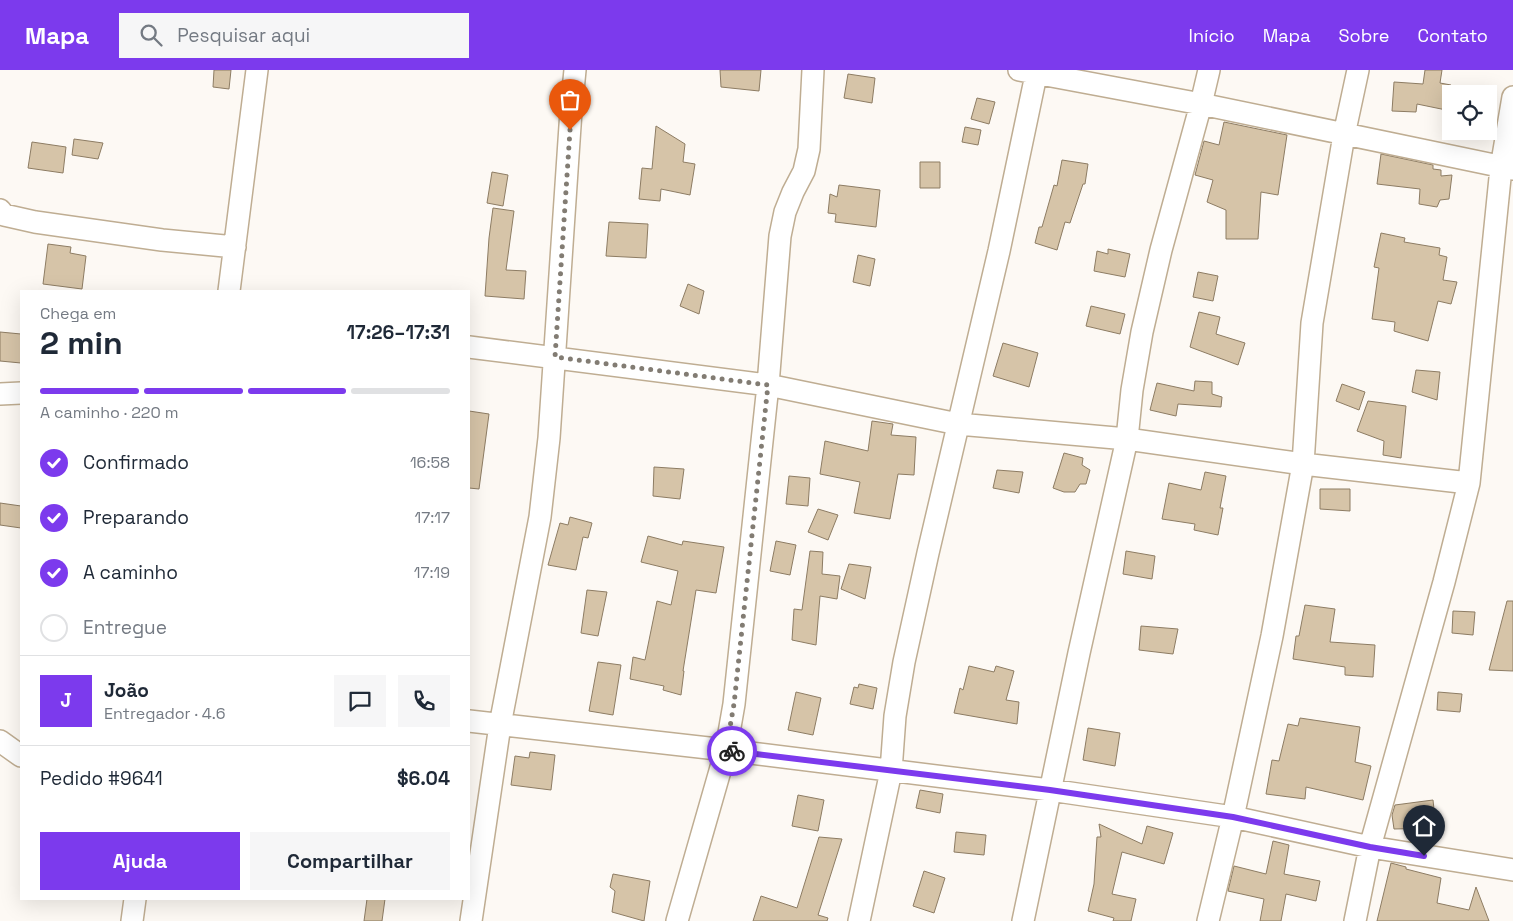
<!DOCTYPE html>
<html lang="pt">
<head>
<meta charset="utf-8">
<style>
  body { margin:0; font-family:"Space Grotesk",sans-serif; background:#f6f6f7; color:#1f2937; height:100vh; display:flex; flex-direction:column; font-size:19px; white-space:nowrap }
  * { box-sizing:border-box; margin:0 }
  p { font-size:16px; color:#747a83 }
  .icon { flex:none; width:28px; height:28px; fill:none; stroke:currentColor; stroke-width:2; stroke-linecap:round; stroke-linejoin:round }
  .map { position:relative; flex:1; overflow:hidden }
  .drawer { position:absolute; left:20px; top:220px; width:450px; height:610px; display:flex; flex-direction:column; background:#fff; border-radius:0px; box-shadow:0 5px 20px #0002 }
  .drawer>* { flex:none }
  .buttons { position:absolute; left:1442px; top:15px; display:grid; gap:10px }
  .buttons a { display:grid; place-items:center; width:55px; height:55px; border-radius:0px; background:#fff; box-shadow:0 5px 20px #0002; font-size:25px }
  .pin { position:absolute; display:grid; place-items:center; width:42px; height:42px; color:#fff; margin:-51px -21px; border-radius:50% 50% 50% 0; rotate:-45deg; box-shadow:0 0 5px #0007 }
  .pin .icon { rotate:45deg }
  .courier { position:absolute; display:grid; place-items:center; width:50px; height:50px; margin:-25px; border:4px solid #7c3aed; border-radius:50%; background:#fff; color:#222; box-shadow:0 1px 6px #0007 }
  .summary em { font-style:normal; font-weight:600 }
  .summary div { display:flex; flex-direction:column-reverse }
  .summary { display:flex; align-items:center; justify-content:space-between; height:85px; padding:0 20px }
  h1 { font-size:32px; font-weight:600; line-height:38px }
  .bar { display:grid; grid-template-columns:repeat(4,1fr); gap:8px 5px; align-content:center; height:60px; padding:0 20px }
  .bar i { height:6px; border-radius:4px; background:#e0e1e3 }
  .bar .active { background:#7c3aed }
  .bar p { grid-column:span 4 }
  .line { display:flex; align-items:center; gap:12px; padding:0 20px; border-top:1px solid #e0e1e3 }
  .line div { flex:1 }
  .round { display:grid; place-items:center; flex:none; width:52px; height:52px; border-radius:0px; background:#f6f6f7 }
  ol { padding:0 20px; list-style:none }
  li { display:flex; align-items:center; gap:15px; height:55px }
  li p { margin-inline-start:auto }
  li .icon { padding:5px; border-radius:50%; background:#7c3aed; color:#fff; stroke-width:4 }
  li:last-child { color:#747a83 }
  li i { width:28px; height:28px; border:2px solid #e0e1e3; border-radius:50% }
  .action { display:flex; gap:10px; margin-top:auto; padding:10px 20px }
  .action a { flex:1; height:58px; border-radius:0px; background:#7c3aed; color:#fff; font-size:20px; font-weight:600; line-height:58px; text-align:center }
  .action a+a { background:#f6f6f7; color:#1f2937 }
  header { display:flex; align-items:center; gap:30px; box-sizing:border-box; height:70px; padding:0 25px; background:#7c3aed; color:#fff }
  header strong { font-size:24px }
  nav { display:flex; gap:28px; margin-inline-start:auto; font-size:18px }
  .search { width:350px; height:45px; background:#f6f6f7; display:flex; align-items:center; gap:12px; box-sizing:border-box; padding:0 18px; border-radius:0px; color:#747a83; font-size:19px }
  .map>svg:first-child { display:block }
</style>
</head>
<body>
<header>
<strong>Mapa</strong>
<div class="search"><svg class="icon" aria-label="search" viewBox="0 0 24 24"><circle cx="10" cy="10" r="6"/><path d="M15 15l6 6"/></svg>Pesquisar aqui</div>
<nav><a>Início</a><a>Mapa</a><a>Sobre</a><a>Contato</a></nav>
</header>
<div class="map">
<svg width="1513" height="851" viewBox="0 0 1513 851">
  <rect width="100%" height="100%" fill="#fdf9f4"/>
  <path fill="#d6c4a8" stroke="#8d7c63" d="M214 0H231L229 19 213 17Z
    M720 0H761L759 21 721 17Z
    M1425 0H1442L1440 13 1451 15V41L1417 34 1416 42 1392 41 1394 12 1423 14Z
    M848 4 875 8 872 33 844 28Z
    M977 28 995 32 989 54 971 49Z
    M1224 52 1287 65 1278 125 1261 122 1258 169H1226V140L1207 132 1213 110 1195 105 1204 71 1219 75Z
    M656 56 685 74 683 92 695 94 690 125 661 119 660 131 639 129 642 98 652 99Z
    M965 57 981 60 978 75 962 72Z
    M74 69 103 73 98 89 72 85Z
    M32 72 66 77 63 103 28 98Z
    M1381 84 1433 95V99L1441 100V106L1452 105 1449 129 1440 130 1437 137 1419 134 1420 119 1377 114Z
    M1062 90 1088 94 1085 114H1083L1070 153 1065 152 1057 180 1035 173 1039 157H1042L1054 115 1057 116Z
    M920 92H940V118H920Z
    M492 102 508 105 503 136 487 133Z
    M839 115 880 120 876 157 835 152 836 144 828 143 830 124 837 127Z
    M493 138 514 141 506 200 526 201 524 229 485 226 489 168Z
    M609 152 648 154 646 188 606 186Z
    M1381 163 1405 168 1404 172 1440 178 1439 185 1447 187 1443 210 1457 212 1451 234 1438 231 1428 271 1394 261 1395 252 1372 249 1379 198 1374 197Z
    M48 174 71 177 70 183 86 186 82 219 43 214Z
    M1108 179 1130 184 1125 207 1094 201 1097 181 1108 184Z
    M858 185 875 189 870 216 853 212Z
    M1198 202 1218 206 1213 231 1193 227Z
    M688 214 704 221 699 244 680 236Z
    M1091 236 1125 244 1120 264 1086 256Z
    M1199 242 1220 247 1216 264 1245 273 1238 295 1190 277Z
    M0 262 21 264V293L0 291Z
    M1003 273 1038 283 1029 317 993 306Z
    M1416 300 1440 302 1437 330 1412 322Z
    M1195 311 1212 312V324L1222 327 1221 337 1178 334 1176 346 1150 340 1157 313 1194 321Z
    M1342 314 1365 322 1359 340 1336 331Z
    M1368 331 1406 336 1401 388 1383 385 1384 371 1357 361Z
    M469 341 489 344 479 419 469 418Z
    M872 351 893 354 891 365 916 367 914 405 898 404 890 449 854 443 860 412 820 404 825 371 868 381Z
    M1064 383 1083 388 1082 395 1090 400 1086 414H1080L1075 422H1064L1053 418Z
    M654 397 684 399 680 429 653 426Z
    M997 400 1023 402 1019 423 993 418Z
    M1205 402 1226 406 1220 438H1223L1218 465 1194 460 1195 454 1162 449 1169 413 1201 420Z
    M789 406 810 408 808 436 786 434Z
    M1320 419H1350V441L1320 439Z
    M0 433 21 436V458L0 455Z
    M818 439 838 445 828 470 808 462Z
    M570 447 592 453 588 468 583 467 576 500 548 495 560 453 568 455Z
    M648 466 682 475 683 471 724 477 716 523 696 520 683 601H684L681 625 663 620 664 616 630 609 633 587 645 590 657 531 671 535 678 501 641 492Z
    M776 471 796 475 790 505 770 501Z
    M810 481 823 482 822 504 840 506 837 529 820 526 816 575 792 570 794 539 802 540Z
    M1126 481 1155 486 1152 509 1123 504Z
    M849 494 871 497 865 529 841 519Z
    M587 520 607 522 598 566 581 563Z
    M1507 531H1513V601L1489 600Z
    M1305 535 1335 539 1330 572 1375 575 1373 607 1345 605V597L1293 589 1296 566H1299Z
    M1453 541 1475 542 1473 565 1452 563Z
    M1141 556 1178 559 1173 584 1139 580Z
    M598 592 621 595 613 645 589 641Z
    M969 596 994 602 996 596 1014 601 1006 630 1019 632 1017 654 954 643 960 618 963 620Z
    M859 614 877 618 873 639 850 634 854 617 858 618Z
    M796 622 821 628 813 665 788 660Z
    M1438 622 1462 624 1460 642 1437 640Z
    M1300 648 1360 657 1355 692 1371 696 1363 730 1306 717 1305 729 1266 724 1272 690 1279 691 1288 654 1298 656Z
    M1088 658 1120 663 1115 696 1083 690Z
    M530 682 555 685 551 720 511 715 515 686 529 688Z
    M920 720 943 724 940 743 916 738Z
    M798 725 824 730 818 761 792 756Z
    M1433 730 1436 758 1394 759 1392 745 1395 735Z
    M1099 754 1142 774 1147 756 1173 763 1164 794 1122 782 1112 824 1136 829 1131 851H1113L1114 848 1088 841 1094 814 1097 767H1101Z
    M956 762 986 765 984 785 954 782Z
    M819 767 842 769 818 845 828 848 827 851H753L761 826 797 838Z
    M1273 771 1289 775 1284 804 1320 811 1316 831 1286 824 1281 851H1260L1264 829 1228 821 1234 796 1266 804Z
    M1391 793 1406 797V799L1441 808 1437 833 1469 840 1476 817 1489 851H1377Z
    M924 801 945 808 934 843 913 836Z
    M613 804 650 811 644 851 612 842 615 821 610 817Z
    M367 829H385L382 851H364Z"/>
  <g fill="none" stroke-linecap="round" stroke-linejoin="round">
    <g stroke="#bfad92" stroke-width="24">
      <path id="street" d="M1019 0 1201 34 1513 99
        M0 140 4 145 35 152 162 170 235 177
        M229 221 257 0
        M469 277 768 315 958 354 1127 369 1303 394 1469 413
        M0 324 21 323
        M469 651 726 680 1050 720 1233 747 1370 777 1513 800
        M0 671 21 686
        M132 851 135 829
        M471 851 500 655 540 447 549 368 571 41 575 0
        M677 851 726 680 734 634 768 315 780 166 785 142 793 122 804 101 809 79 813 0
        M859 851 891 701 895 646 904 592 928 483 999 181 1037 0
        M1023 851 1079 583 1127 369 1132 320 1142 262 1161 180 1201 34 1209 0
        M1208 851 1233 747 1272 566 1303 394 1312 253 1344 65 1358 0
        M1355 851 1370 777 1444 512 1469 413 1501 98 1513 27"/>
    </g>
    <use href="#street" stroke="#fff" stroke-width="21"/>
  </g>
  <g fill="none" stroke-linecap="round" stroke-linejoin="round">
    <path stroke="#827c73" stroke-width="5" stroke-dasharray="0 9" d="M570 60 555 287 768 315 734 634 726 680 732 681"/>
    <path stroke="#7c3aed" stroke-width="6" d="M732 681 1050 720 1233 747 1370 777 1424 786"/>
  </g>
</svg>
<div class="buttons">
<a><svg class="icon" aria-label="locate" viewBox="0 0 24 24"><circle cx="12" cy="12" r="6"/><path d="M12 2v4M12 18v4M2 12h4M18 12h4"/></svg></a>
</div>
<div class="pin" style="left:570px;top:60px;background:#ea580c"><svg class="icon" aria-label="bag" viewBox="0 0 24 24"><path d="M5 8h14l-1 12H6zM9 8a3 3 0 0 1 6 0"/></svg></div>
<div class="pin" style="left:1424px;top:786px;background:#1f2937"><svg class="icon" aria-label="home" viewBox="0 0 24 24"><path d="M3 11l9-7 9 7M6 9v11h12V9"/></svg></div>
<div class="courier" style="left:732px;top:681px"><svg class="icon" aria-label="bike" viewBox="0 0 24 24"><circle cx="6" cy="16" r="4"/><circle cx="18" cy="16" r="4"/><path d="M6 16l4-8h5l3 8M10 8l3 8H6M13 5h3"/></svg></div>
<section class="drawer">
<div class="summary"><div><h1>2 min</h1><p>Chega em</p></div><em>17:26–17:31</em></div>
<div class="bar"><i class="active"></i><i class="active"></i><i class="active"></i><i></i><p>A caminho · 220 m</p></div>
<ol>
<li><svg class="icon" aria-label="check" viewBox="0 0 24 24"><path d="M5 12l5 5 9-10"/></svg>Confirmado<p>16:58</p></li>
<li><svg class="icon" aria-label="check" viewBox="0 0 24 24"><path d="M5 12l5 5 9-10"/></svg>Preparando<p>17:17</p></li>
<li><svg class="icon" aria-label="check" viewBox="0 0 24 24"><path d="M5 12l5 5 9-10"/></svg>A caminho<p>17:19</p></li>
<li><i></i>Entregue</li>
</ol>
<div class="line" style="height:90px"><b class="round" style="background:#7c3aed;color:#fff">J</b><div><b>João</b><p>Entregador · 4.6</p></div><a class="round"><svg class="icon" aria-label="chat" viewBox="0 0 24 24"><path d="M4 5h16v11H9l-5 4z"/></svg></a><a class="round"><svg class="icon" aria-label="phone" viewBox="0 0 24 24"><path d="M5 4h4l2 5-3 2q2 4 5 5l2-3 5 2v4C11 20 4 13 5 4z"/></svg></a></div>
<div class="line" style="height:65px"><div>Pedido #9641</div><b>$6.04</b></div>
<div class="action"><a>Ajuda</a><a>Compartilhar</a></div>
</section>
</div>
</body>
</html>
